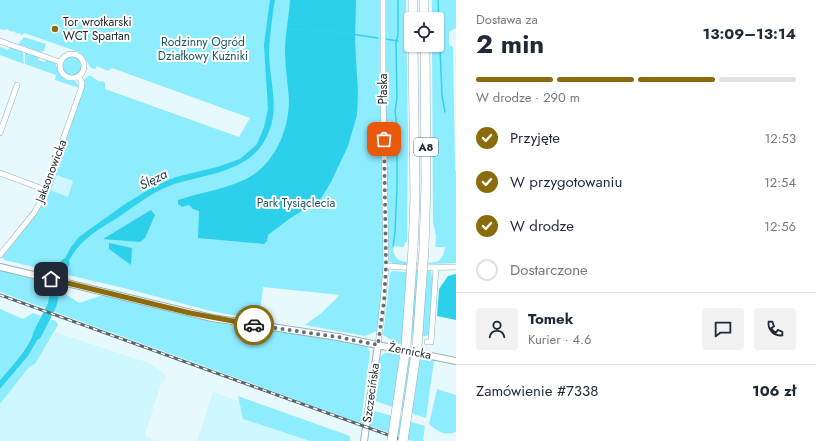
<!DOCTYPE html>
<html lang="pl">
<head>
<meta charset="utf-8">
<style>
  body { margin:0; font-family:Jost,sans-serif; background:#f2f2f3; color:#1f2937; height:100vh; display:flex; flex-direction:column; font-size:15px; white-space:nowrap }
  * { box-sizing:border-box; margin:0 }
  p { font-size:13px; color:#747a83 }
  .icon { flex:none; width:22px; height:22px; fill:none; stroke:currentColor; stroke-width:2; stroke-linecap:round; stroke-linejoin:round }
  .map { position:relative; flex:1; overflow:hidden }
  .details { display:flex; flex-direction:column; background:#fff; width:360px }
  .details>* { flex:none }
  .fabs { position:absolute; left:404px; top:12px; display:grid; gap:8px }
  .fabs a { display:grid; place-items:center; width:40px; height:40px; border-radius:4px; background:#fff; box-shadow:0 1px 3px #0004; font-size:20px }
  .pin { position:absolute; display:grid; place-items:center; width:34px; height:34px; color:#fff; margin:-17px; border-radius:8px; box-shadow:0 2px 6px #0006 }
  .courier { position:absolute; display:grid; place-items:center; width:40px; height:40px; margin:-20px; border:3px solid #8a6c0c; border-radius:50%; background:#fff; color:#222; box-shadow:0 1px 5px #0007 }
  .headline em { font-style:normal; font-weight:700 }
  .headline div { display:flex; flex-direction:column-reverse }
  .headline { display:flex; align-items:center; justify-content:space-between; height:68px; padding:0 20px }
  h1 { font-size:26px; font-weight:700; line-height:30px }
  .bar { display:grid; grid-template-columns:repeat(4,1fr); gap:6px 4px; align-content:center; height:48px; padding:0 20px }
  .bar i { height:5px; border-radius:3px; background:#e0e1e3 }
  .bar .current { background:#8a6c0c }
  .bar p { grid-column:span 4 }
  .line { display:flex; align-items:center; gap:10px; padding:0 20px; border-top:1px solid #e0e1e3 }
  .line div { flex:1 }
  .round { display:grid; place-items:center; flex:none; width:42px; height:42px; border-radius:4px; background:#f2f2f3 }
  ol { padding:0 20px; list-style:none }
  li { display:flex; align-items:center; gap:12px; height:44px }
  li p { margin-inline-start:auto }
  li .icon { padding:4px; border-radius:50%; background:#8a6c0c; color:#fff; stroke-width:4 }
  li:last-child { color:#747a83 }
  li i { width:22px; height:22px; border:2px solid #e0e1e3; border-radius:50% }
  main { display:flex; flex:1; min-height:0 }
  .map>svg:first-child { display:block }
</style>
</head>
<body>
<main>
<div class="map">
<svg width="456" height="441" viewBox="0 0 456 441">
  <rect width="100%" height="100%" fill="#e7f9fd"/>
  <path fill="#cff7ff" d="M57 175 74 181 68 197 51 190Z
    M55 332 149 363 166 375 165 382 161 384 145 434 146 437 159 441H0V404L29 367 35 364Z
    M213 392 239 401 243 419 310 441H197Z"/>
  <path fill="#8decfe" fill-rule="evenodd" d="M0 0H380V89L384 266 382 297 377 331 365 336 305 325 320 314 340 295 263 287 259 320 211 311 128 289 4 260 2 256 34 215 54 174 84 88V80L88 76H91L98 81 105 82V89L239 137 250 118 112 68 108 71 97 66 95 69 91 68 84 57 79 52 24 33 21 36V34L17 33 15 34 16 32 12 31 11 32V31L6 29 5 30 0 29ZM57 175 73 181 68 197 51 190Z
    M385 0H406L408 134 407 242H405L404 247 394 246C393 251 394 257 399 260 404 263 434 264 438 261 443 258 444 253 445 247H435L436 236 433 222 432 45H437V19H432V0H456V28L449 32V45L453 47 455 170 456 172V263L404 265 391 263 392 262H390L389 260 385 118Z
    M24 37 46 44 44 51 40 52 18 44Z
    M0 47 8 50 10 47 23 51 24 64 0 55Z
    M25 52 39 56 38 60 45 62 46 59 55 63 61 76 67 80 76 81 79 88 55 80 56 75 25 64Z
    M62 66a10 10 0 1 1 20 0a10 10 0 1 1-20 0Z
    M0 270 40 281V287L47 289 48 287 52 284V290L46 307 44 308 0 292Z
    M393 271 404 272 431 271 432 277H434L429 334 426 336 412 335 411 344H398L383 335 387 303 390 273Z
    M60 290 79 303 103 295 212 322 364 344 368 348 370 352 362 413 363 418V424L52 311Z
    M0 309 23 319 33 313 41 316C31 342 19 359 0 380Z
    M50 319 56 321 58 325 35 364 29 367 0 404V389L28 356Z
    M390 352 434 360 426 418 375 401 380 358 384 353Z
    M437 389 456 395V432C444 436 438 432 429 424Z
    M238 396 350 436V441H310L243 419Z
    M375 411 425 426 423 441H412L370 426 372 414Z"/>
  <path fill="#2dd0ea" d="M290 0H356L355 41 358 92 357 115 348 146 331 182 320 200 289 219 268 235 267 241 264 244 198 238 199 211 193 209 189 205 182 207 178 204V200C201 192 227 189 248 178 275 163 289 130 289 100 288 84 285 68 285 52 285 35 289 17 290 0Z
    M151 210 155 215 145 238 140 242 103 239Z
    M109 243 132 248 131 265 109 249Z
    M456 274V320L437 316 439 289 448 276Z"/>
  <path fill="#31d2ec" d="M270 0H275C272 17 270 34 269 51 269 83 282 110 265 140 246 174 202 174 169 186 151 193 135 206 120 216 108 224 96 230 85 240 77 247 66 262 65 272L63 274 57 273 71 247 79 237 125 204 148 190 166 181 176 177 217 167 240 159 257 144 264 127 268 109 264 45Z
    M38 323 45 327 28 356 0 389V380C16 362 30 346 38 323Z"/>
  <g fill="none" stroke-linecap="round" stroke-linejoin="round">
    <path stroke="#31d2ec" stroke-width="1.5" d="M438 0 442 95 445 112
      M288 29 331 31 378 38
      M386 39 398 41
      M393 246 395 232 397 186V127L395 111 397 98 396 43 398 35V0"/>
    <path stroke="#31d2ec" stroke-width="9" d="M37 335 52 305 56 287 65 263"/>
    <g stroke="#96b2b8" stroke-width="6">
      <path id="minor" d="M0 41 60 62
        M60 66a12 12 0 1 1 24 0a12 12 0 1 1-24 0Z
        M0 133 17 85
        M0 173 46 190
        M0 255 34 213 42 199 81 89 82 83 79 77
        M386 266 417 268 456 267
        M427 342H431L436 268
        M378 345 383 301 386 266 383 89V0"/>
    </g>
    <g stroke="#96b2b8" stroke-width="8">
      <path id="tertiary" d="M0 267 212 318 338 337 456 361
        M364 441 378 345"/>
    </g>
    <g stroke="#96b2b8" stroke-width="10">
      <path id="motorway" d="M413 0V19
        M424 0V19
        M413 248 415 200 413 45
        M424 248 426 183 425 45"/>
    </g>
    <use href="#minor" stroke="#fff" stroke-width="5"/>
    <use href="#tertiary" stroke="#fff" stroke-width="6"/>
    <use href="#motorway" stroke="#fff" stroke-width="9"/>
    <g stroke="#596669" stroke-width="3">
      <path id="rail" d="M0 295 405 441"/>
    </g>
    <use href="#rail" stroke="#fff" stroke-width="1.5" stroke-dasharray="4.5" stroke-linecap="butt"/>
    <g stroke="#96b2b8" stroke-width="10" stroke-linecap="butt">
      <path id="motorway-bridge" d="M392 441 406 346 413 248
        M403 441 417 347 424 248"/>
    </g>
    <use href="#motorway-bridge" stroke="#fff" stroke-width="9"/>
  </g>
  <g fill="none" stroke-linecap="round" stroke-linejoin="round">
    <path stroke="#637073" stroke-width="4" stroke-dasharray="0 7.2" d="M254 325 338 337 378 345 384 301 386 266 384 139"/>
    <path stroke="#8a6c0c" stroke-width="5" d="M51 279 190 313 254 325"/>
  </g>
  <circle fill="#8a6c0c" stroke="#fff" stroke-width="1.5" cx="55" cy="29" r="4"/>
  <g text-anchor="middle" stroke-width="4" stroke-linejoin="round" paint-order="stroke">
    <rect fill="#fff" stroke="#606869" stroke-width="1" x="414" y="138" width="24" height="18" rx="3"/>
    <g font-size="11" font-weight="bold" fill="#1c2729">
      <text x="426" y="151">A8</text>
    </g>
    <g font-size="12" fill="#1c2729" stroke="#fff" text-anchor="start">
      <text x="63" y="26">Tor wrotkarski<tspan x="63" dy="14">WCT Spartan</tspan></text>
    </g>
    <g font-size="12" fill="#195863" stroke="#fff">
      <text x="203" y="46">Rodzinny Ogród<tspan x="203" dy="14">Działkowy Kuźniki</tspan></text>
      <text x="296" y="207">Park Tysiąclecia</text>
    </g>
    <g font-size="12" fill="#1c2729" stroke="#fff">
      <text transform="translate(383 89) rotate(-90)" y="4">Płaska</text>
      <text transform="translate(51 171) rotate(-69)" y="4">Jaksonowicka</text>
      <text transform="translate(410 351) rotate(11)" y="4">Żernicka</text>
      <text transform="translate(371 393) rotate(-82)" y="4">Szczecińska</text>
    </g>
    <g font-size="13" font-style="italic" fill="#263f44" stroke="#fff">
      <text transform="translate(153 179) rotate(-27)" y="5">Ślęza</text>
    </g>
  </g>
</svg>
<div class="fabs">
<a><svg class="icon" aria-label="locate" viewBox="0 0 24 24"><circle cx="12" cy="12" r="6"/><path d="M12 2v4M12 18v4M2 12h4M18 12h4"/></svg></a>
</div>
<div class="pin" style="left:384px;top:139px;background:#ea580c"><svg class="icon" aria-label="bag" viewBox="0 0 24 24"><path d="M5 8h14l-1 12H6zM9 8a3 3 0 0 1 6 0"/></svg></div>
<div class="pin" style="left:51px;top:279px;background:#1f2937"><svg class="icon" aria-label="home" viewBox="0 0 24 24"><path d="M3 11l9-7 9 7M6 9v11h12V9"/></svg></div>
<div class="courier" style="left:254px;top:325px"><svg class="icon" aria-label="car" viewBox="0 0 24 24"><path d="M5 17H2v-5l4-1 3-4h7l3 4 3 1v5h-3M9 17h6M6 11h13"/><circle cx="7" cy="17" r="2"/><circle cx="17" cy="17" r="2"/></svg></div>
</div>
<section class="details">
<div class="headline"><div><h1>2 min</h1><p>Dostawa za</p></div><em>13:09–13:14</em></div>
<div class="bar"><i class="current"></i><i class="current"></i><i class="current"></i><i></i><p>W drodze · 290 m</p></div>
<ol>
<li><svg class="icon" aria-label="check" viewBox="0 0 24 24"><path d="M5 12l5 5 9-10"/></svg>Przyjęte<p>12:53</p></li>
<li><svg class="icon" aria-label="check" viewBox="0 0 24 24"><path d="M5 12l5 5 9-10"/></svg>W przygotowaniu<p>12:54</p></li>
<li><svg class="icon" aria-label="check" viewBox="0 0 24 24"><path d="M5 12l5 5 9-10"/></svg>W drodze<p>12:56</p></li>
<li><i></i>Dostarczone</li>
</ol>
<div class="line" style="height:72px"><a class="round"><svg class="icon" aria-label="person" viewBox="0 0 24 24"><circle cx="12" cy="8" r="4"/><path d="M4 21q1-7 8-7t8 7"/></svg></a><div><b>Tomek</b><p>Kurier · 4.6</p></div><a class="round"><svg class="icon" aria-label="chat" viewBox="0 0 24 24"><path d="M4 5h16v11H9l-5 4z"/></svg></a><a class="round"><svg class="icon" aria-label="phone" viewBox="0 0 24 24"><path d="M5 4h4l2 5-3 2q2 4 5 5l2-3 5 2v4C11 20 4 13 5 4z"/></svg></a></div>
<div class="line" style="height:52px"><div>Zamówienie #7338</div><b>106 zł</b></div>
</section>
</main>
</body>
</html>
